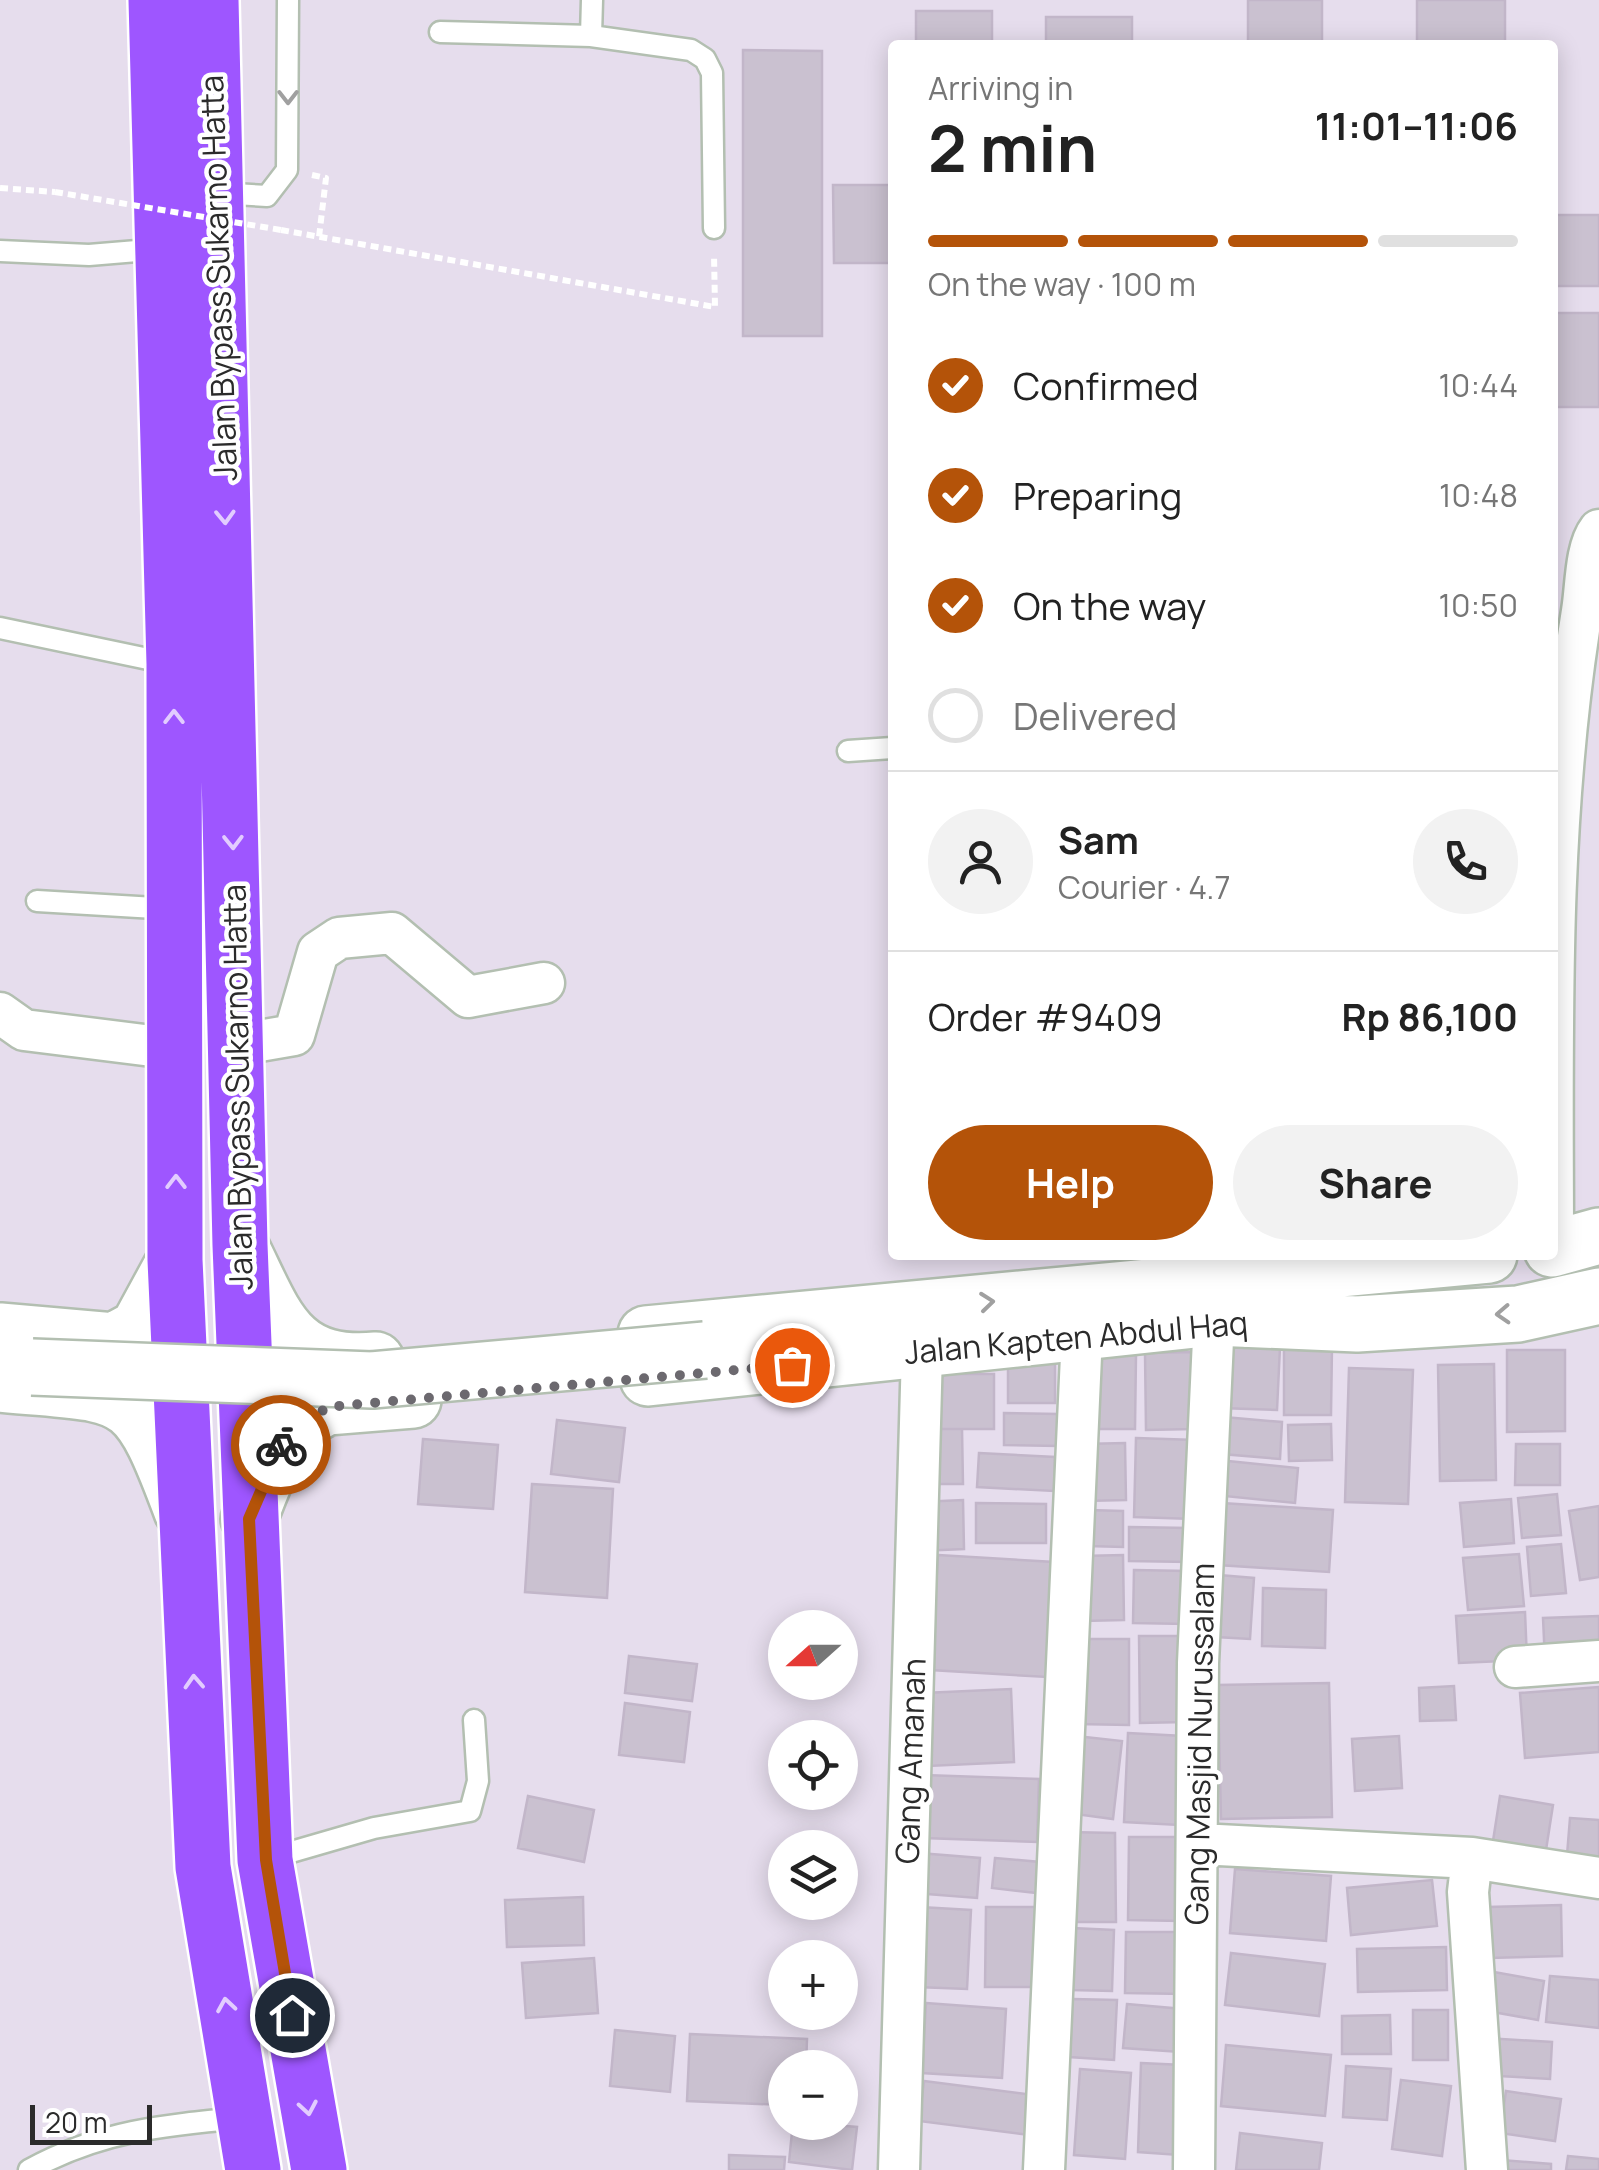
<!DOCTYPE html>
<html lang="en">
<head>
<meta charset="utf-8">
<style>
  body { margin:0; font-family:Manrope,sans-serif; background:#f2f2f2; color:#222; height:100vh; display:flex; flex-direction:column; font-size:38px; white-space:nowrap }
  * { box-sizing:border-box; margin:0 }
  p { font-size:32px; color:#767676 }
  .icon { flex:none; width:55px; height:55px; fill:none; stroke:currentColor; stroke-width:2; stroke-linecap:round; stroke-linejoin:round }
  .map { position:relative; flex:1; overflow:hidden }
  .sheet { position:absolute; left:888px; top:40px; width:670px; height:1220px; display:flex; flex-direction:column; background:#fff; border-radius:10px; box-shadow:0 5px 25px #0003 }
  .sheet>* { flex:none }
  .needle { width:65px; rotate:249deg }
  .fabs { position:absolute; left:768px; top:1610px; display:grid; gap:20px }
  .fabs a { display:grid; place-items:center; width:90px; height:90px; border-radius:50%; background:#fff; box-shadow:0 5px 25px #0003; font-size:50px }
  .scale { position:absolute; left:30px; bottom:25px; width:122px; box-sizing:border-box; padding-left:10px; border:5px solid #2b2b2b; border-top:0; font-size:28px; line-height:35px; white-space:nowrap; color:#2b2b2b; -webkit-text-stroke:8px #fff; paint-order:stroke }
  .pin { position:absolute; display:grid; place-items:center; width:85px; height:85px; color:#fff; margin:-42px; border:5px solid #fff; border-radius:50%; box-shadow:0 2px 10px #0007 }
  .courier { position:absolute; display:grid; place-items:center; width:100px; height:100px; margin:-50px; border:8px solid #b45309; border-radius:50%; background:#fff; color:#222; box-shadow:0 2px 12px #0007 }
  .headline em { font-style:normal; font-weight:700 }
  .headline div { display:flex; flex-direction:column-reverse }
  .headline { display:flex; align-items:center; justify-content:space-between; height:170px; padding:0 40px }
  h1 { font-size:65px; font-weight:700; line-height:75px }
  .bar { display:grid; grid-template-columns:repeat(4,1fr); gap:15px 10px; align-content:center; height:120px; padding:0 40px }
  .bar i { height:12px; border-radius:8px; background:#e0e0e0 }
  .bar .current { background:#b45309 }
  .bar p { grid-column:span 4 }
  .line { display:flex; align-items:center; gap:25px; padding:0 40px; border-top:2px solid #e0e0e0 }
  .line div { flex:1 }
  .round { display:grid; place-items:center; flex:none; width:105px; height:105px; border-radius:52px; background:#f2f2f2 }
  ol { padding:0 40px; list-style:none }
  li { display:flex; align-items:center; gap:30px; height:110px }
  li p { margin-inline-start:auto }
  li .icon { padding:10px; border-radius:50%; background:#b45309; color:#fff; stroke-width:4 }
  li:last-child { color:#767676 }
  li i { width:55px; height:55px; border:5px solid #e0e0e0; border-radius:50% }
  .cta { display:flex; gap:20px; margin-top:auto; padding:20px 40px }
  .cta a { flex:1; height:115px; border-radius:60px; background:#b45309; color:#fff; font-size:40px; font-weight:700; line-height:115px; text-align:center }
  .cta a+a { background:#f2f2f2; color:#222 }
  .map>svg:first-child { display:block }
</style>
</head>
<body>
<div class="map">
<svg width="1599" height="2170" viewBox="0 0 1599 2170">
  <rect width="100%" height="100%" fill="#e6dded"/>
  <path fill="#cac1d0" stroke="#c2b6c9" stroke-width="2.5" d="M1248 0H1322V45H1248Z
    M1417 0H1505V45H1417Z
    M916 11H992V45H916Z
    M1046 17H1132V45H1046Z
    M743 50 822 51V336H743Z
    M833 185H892V263H834Z
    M1552 215H1599V286H1552Z
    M1552 313H1599V407H1552Z
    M1222 1345 1280 1347 1277 1410 1220 1408Z
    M1284 1347H1332L1331 1415H1284Z
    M1507 1350H1565V1431L1507 1432Z
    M1192 1352 1193 1429 1146 1430 1145 1353Z
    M1087 1355H1136L1135 1429H1087Z
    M1008 1360H1055V1403H1008Z
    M1494 1364 1496 1480 1440 1481 1438 1365Z
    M1349 1368 1413 1370 1408 1504 1345 1502Z
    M928 1374H994V1429H928Z
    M1004 1413 1058 1414V1446L1004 1445Z
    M1224 1417 1282 1422 1280 1459 1222 1454Z
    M557 1420 625 1428 619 1482 551 1474Z
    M1331 1424 1332 1460 1289 1461 1288 1425Z
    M930 1429H962L963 1484H931Z
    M1136 1438 1195 1440 1193 1519 1134 1517Z
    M423 1439 498 1445 493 1509 418 1504Z
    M1125 1443 1126 1500 1084 1501 1083 1444Z
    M1516 1444H1560V1485H1515Z
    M979 1453 1055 1457 1054 1491 977 1487Z
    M1228 1461 1298 1468 1295 1503 1224 1496Z
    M532 1484 613 1489 607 1598 525 1592Z
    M1557 1494 1561 1535 1522 1538 1518 1498Z
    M1511 1499 1514 1543 1464 1547 1460 1503Z
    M963 1500 964 1549 920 1551 919 1502Z
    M976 1503 1046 1504V1543H976Z
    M1222 1503 1333 1510 1329 1572 1218 1565Z
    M1599 1506V1577L1580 1580 1569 1511Z
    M1088 1510 1123 1511V1547L1088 1546Z
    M1129 1527 1189 1528V1562L1129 1561Z
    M1561 1544 1566 1593 1531 1596 1527 1547Z
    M1519 1554 1524 1606 1468 1610 1463 1558Z
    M938 1555 1054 1562 1047 1677 931 1670Z
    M1123 1555 1124 1620 1083 1621 1082 1556Z
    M1134 1570 1188 1571 1187 1624 1133 1623Z
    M1219 1575 1254 1578 1250 1639 1216 1637Z
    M1263 1588 1326 1590 1325 1648 1262 1646Z
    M1525 1612 1527 1660 1459 1663 1456 1616Z
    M1599 1616V1659L1545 1661 1543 1618Z
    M1139 1636H1184L1185 1722 1140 1723Z
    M1077 1639H1129V1725L1077 1724Z
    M629 1656 697 1664 692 1701 625 1693Z
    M1329 1683 1332 1817 1221 1819 1218 1685Z
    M1454 1686 1456 1720 1420 1721 1419 1688Z
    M1599 1687V1752L1525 1758 1520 1693Z
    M1011 1689 1014 1762 928 1766 924 1693Z
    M625 1703 690 1712 684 1762 619 1755Z
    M1128 1733 1183 1736 1179 1825 1124 1822Z
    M1399 1736 1402 1788 1355 1791 1352 1739Z
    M1085 1737 1122 1741 1113 1819 1075 1814Z
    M924 1775 1039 1779 1037 1842 923 1838Z
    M528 1796 594 1810 584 1862 518 1848Z
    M1500 1796 1553 1805 1546 1850 1493 1841Z
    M1570 1818 1599 1820V1858L1567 1855Z
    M1068 1832 1115 1833 1116 1922H1068Z
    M1129 1837H1181V1921L1128 1920Z
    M919 1853 980 1858 977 1898 915 1893Z
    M995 1858 1040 1862 1037 1893 992 1888Z
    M1235 1869 1331 1876 1326 1941 1230 1933Z
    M1432 1880 1437 1926 1351 1935 1347 1888Z
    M583 1897 584 1945 507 1947 505 1900Z
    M1561 1905 1562 1956 1489 1958 1488 1907Z
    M920 1907 971 1910 967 1989 917 1987Z
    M986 1907H1040L1039 1987H985Z
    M1072 1928 1114 1930 1112 1991 1071 1990Z
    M1126 1932H1186L1185 1994 1125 1993Z
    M1446 1947 1447 1990 1358 1992 1357 1949Z
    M1231 1953 1325 1964 1319 2016 1225 2005Z
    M594 1958 598 2013 526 2018 522 1963Z
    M1494 1972 1544 1981 1538 2020 1487 2011Z
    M1550 1976 1599 1980V2028L1546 2022Z
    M1072 1999 1117 2000 1114 2060 1069 2057Z
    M926 2003 1006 2009 1002 2078 922 2073Z
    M1127 2004 1183 2009 1180 2052 1123 2048Z
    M1413 2010H1448V2060H1413Z
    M1390 2015 1391 2054H1342V2016Z
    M615 2030 675 2036 670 2092 610 2086Z
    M690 2034 807 2039 806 2068H785V2105L687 2101Z
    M1485 2038 1552 2042 1550 2079 1482 2075Z
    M1226 2045 1331 2055 1325 2116 1221 2106Z
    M1141 2063 1183 2065 1179 2155 1138 2152Z
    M1346 2066 1391 2069 1387 2120 1343 2117Z
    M1080 2069 1131 2073 1125 2159 1074 2155Z
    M1401 2080 1451 2086 1442 2156 1392 2149Z
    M924 2081 1042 2096 1037 2136 919 2121Z
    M1506 2091 1561 2099 1555 2141 1500 2133Z
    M793 2122 857 2127 852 2170 789 2162Z
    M1240 2133 1322 2143 1319 2170H1236Z
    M729 2155 785 2157 784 2170H729Z
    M1568 2156 1599 2159V2170H1566Z
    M1501 2160 1551 2164V2170H1500Z"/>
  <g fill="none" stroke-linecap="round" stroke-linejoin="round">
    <g stroke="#b3bfb1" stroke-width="25">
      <path id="lane" d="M440 32 591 36 691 50 705 59 712 73 714 228
        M591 36 592 0
        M217 193 267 196 287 170 288 0
        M0 251 89 255 161 249
        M0 628 172 664
        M848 751 892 748
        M37 901 172 909
        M267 1859 374 1828 470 1811 478 1781 474 1720
        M29 2170C100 2131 163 2125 242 2118"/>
    </g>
    <g stroke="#b3bfb1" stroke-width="45">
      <path id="street" d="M0 1013 24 1030 176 1049
        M236 1045 294 1035 318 952 339 938 392 933 468 997 544 983
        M1553 1249C1553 1036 1547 822 1582 611 1586 588 1585 548 1599 530
        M1515 1667 1599 1661
        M1199 1844 1472 1858 1599 1878
        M1472 1858 1468 1892 1487 2170
        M899 2170 922 1352
        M1044 2170 1082 1334
        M1194 2170 1198 1663 1214 1318 1210 1295"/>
    </g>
    <g stroke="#b3bfb1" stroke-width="60">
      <path id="secondary" d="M240 1245C275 1314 286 1368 376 1360
        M1552 1249 1599 1236
        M0 1331 114 1341 138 1328 175 1260
        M646 1334 1489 1255
        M648 1378 1214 1318 1357 1324 1518 1314 1599 1296
        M0 1384C131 1397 134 1382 182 1511
        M249 1519C267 1475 280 1428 327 1407L413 1400"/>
    </g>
    <g stroke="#fff" stroke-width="60">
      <path id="highway" d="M156 0 174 664 175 1260 203 1867 253 2170
        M211 0 240 1245 265 1860 319 2170"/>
    </g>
    <path stroke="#fff" stroke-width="6" stroke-dasharray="8 5" stroke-linecap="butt" d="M312 175 326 178 319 237
      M0 188 55 192
      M281 230 715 307 714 254"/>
    <use href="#lane" stroke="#fff" stroke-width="20"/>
    <use href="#street" stroke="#fff" stroke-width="40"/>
    <use href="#secondary" stroke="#fff" stroke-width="55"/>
    <use href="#highway" stroke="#9e56ff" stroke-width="55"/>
    <g stroke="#b3bfb1" stroke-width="60" stroke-linecap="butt">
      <path id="secondary-bridge" d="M32 1367 372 1380 705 1350"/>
    </g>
    <path stroke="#fff" stroke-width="6" stroke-dasharray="8 5" stroke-linecap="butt" d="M55 192 281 230"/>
    <use href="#secondary-bridge" stroke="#fff" stroke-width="55"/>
  </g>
  <defs><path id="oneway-chevron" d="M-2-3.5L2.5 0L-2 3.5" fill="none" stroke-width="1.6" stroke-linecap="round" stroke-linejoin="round" transform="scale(2.5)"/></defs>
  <g stroke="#a0a0a0">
    <use href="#oneway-chevron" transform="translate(288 97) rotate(90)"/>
    <use href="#oneway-chevron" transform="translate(987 1302) rotate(-6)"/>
    <use href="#oneway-chevron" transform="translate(1503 1314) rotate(177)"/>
  </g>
  <g stroke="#e2ccff">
    <use href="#oneway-chevron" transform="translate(225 517) rotate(88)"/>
    <use href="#oneway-chevron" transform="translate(174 717) rotate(-90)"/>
    <use href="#oneway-chevron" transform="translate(233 842) rotate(89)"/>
    <use href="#oneway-chevron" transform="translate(176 1182) rotate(-90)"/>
    <use href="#oneway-chevron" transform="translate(194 1682) rotate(-93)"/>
    <use href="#oneway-chevron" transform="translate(226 2005) rotate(-99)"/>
    <use href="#oneway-chevron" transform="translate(308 2108) rotate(80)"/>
  </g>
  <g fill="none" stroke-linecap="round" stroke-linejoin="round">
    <path stroke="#6c696f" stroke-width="10" stroke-dasharray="0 18" d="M281 1445 327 1407 792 1365"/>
    <path stroke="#b45309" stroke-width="12" d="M281 1445 249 1519 266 1860 292 2015"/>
  </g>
  <g text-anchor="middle" stroke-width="9" stroke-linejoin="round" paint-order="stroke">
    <g font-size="32" fill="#2b2b2b" stroke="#fff">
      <text transform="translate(219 278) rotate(-92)" y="11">Jalan Bypass Sukarno Hatta</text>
      <text transform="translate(238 1087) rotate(-91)" y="11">Jalan Bypass Sukarno Hatta</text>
      <text transform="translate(1076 1338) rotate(-5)" y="11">Jalan Kapten Abdul Haq</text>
      <text transform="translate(1200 1744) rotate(-89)" y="11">Gang Masjid Nurussalam</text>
      <text transform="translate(911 1761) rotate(-88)" y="11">Gang Amanah</text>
    </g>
  </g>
</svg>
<div class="fabs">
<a><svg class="needle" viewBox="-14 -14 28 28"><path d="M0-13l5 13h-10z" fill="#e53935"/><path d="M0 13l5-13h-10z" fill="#767676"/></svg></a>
<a><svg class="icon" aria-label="locate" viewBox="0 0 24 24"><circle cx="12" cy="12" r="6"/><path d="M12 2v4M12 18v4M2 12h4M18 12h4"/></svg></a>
<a><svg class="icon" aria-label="layers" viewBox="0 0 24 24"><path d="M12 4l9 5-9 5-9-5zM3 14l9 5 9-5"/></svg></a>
<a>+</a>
<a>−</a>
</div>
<div class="scale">20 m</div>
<div class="pin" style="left:792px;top:1365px;background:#ea580c"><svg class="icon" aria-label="bag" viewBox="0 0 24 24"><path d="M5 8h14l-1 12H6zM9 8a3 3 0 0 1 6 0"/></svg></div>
<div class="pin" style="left:292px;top:2015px;background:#1f2937"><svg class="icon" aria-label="home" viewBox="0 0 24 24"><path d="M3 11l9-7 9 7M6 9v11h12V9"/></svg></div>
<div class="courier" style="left:281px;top:1445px"><svg class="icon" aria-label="bike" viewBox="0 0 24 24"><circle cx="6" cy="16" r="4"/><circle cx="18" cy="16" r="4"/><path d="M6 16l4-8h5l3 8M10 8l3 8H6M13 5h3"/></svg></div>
<section class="sheet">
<div class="headline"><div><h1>2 min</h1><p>Arriving in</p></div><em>11:01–11:06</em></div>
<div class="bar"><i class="current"></i><i class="current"></i><i class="current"></i><i></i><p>On the way · 100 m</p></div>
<ol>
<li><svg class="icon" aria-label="check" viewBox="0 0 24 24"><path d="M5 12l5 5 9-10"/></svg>Confirmed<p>10:44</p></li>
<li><svg class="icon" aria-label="check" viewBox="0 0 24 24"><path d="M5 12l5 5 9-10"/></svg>Preparing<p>10:48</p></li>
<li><svg class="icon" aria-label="check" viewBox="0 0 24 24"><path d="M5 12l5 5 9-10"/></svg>On the way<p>10:50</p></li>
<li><i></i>Delivered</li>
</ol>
<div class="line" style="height:180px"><a class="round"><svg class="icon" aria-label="person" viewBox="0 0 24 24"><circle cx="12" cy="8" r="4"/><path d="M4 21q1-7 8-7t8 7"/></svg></a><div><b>Sam</b><p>Courier · 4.7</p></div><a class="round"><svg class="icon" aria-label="phone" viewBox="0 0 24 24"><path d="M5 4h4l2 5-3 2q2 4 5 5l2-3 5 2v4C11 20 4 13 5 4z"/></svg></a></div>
<div class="line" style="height:130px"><div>Order #9409</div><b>Rp 86,100</b></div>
<div class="cta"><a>Help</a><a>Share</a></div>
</section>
</div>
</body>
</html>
